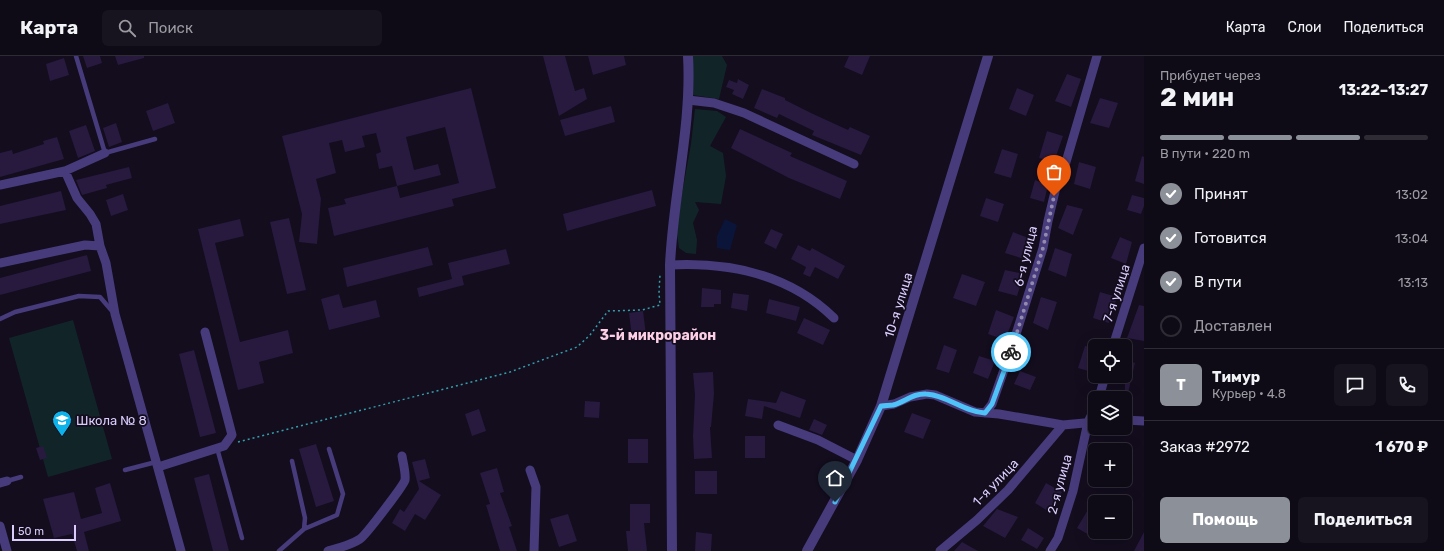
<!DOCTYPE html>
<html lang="ru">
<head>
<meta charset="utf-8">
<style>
  body { margin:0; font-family:Rubik,sans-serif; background:#17131f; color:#f1f3f6; height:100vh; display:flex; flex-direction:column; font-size:15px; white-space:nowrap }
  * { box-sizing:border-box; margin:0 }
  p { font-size:13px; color:#9b9aa1 }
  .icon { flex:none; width:22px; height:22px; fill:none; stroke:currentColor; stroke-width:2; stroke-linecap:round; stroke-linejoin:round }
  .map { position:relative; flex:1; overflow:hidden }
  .drawer { display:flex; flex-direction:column; background:#0e0a16; width:300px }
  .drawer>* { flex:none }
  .controls { position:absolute; left:1088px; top:283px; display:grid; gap:8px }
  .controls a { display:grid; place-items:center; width:44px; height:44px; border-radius:6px; background:#0e0a16; box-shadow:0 4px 16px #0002,0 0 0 1px #2e2b35; font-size:20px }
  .scale { position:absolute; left:12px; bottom:10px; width:64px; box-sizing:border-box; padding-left:4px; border:2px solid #dacdfc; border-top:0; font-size:11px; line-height:14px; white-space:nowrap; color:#dacdfc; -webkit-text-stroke:3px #130d1e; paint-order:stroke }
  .pin { position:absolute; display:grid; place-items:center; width:34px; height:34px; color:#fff; margin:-41px -17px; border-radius:50% 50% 50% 0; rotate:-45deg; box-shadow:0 0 4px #0007 }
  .pin .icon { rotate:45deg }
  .courier { position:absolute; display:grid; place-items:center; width:40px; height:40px; margin:-20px; border:3px solid #4fc3f7; border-radius:50%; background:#fff; color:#222; box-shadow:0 1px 5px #0007 }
  .overview em { font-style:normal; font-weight:700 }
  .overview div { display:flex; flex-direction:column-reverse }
  .overview { display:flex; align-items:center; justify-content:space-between; height:68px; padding:0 16px }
  h1 { font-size:26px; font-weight:700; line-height:30px }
  .bar { display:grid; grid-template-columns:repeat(4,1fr); gap:6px 4px; align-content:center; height:48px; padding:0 16px }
  .bar i { height:5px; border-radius:3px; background:#2e2b35 }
  .bar .selected { background:#8c9099 }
  .bar p { grid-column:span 4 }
  .line { display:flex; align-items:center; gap:10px; padding:0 16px; border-top:1px solid #2e2b35 }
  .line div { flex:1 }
  .round { display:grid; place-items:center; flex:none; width:42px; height:42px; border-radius:6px; background:#17131f }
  ol { padding:0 16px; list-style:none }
  li { display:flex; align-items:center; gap:12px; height:44px }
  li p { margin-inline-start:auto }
  li .icon { padding:4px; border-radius:50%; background:#8c9099; color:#fff; stroke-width:4 }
  li:last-child { color:#9b9aa1 }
  li i { width:22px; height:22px; border:2px solid #2e2b35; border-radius:50% }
  .primary-button { display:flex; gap:8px; margin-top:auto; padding:8px 16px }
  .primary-button a { flex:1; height:46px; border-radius:6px; background:#8c9099; color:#fff; font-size:16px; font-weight:700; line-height:46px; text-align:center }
  .primary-button a+a { background:#17131f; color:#f1f3f6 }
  header { display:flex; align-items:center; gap:24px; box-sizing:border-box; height:56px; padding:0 20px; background:#0e0a16; border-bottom:1px solid #2e2b35 }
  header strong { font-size:19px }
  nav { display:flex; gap:22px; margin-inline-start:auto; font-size:14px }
  .search { width:280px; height:36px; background:#17131f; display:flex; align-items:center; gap:10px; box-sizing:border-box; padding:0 14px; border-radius:6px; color:#9b9aa1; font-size:15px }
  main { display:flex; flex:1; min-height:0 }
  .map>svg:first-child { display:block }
</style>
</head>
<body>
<header>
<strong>Карта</strong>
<div class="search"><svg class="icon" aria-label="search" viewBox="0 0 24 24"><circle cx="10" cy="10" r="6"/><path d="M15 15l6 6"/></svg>Поиск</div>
<nav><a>Карта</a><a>Слои</a><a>Поделиться</a></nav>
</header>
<main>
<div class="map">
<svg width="1144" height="495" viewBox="0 0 1144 495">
  <rect width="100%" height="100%" fill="#130d1e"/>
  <path fill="#112528" d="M693 0H722L727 9 719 43 693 39Z
    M695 53 717 55 726 61 710 90 723 97 726 120 721 148 695 146 699 154 693 167 697 184 696 198 686 197 679 192 676 171 691 88Z
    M73 264 112 403 48 421 9 282Z"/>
  <path fill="#0b1539" d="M725 163 737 169 730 194 717 192V180Z"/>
  <path fill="#271a3e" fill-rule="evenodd" d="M83 0H100L102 7 87 12Z
    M115 0H144V2L118 9Z
    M543 0H565L575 35 584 32 587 43 559 60Z
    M588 0H624L626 9 593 19Z
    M849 0H870L862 19 844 11Z
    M64 2 69 19 50 25 46 8Z
    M1067 18 1081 23 1071 51 1055 45Z
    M738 23 749 29 743 43 732 38 734 34 726 31 729 24 737 27Z
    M471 32 496 132 452 143 454 150 334 180 328 152 346 148 344 143 397 130 392 110 379 113 376 98 381 96 376 77 362 80 365 91 345 96 342 84 329 87 336 117 316 123 321 143 317 188 299 186 302 158 282 80ZM445 71 459 127 400 142 397 130 441 119 438 108 414 114 406 81Z
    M1017 32 1034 39 1026 60 1009 53Z
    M762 33 785 42V44L811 57 848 74 850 71 870 80 861 99 812 79 814 75 779 58 777 62 754 52Z
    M1100 42 1118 47 1109 72 1090 67Z
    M168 47 175 67 153 75 146 55Z
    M611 50 615 66 565 80 560 64Z
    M116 67 122 86 109 91 103 72Z
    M86 69 95 95 78 102 69 75Z
    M740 73 792 97 790 100 847 125 840 143 789 122 731 92Z
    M1047 75 1063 80 1054 106 1039 102Z
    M57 81 64 103 0 121V97L12 94 13 98 44 88 43 85Z
    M1002 93 1018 98 1011 122 994 117Z
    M1142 100 1144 101V128L1135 125Z
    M1079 106 1096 111 1090 133 1074 128Z
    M129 111 132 122 106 129 107 132 82 139 76 124Z
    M1035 124 1048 129 1044 146 1030 142Z
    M652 134 656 150 567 175 563 158Z
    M61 135 66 154 0 168V150Z
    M123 138 128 154 111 160 106 144Z
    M1132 139 1144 142V150L1141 158 1127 154Z
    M986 142 1004 148 998 166 980 160Z
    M1067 149 1083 153 1073 179 1058 172Z
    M289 162 306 234 287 238 270 166Z
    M240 163 244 180 215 187 240 286 288 274 293 297 259 306 264 327 238 334 198 173Z
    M771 173 783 178 776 193 764 187Z
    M1013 176 1031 183 1024 203 1005 197Z
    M1120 181 1132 186 1126 208 1111 202Z
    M798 189 810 195 812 192 845 210 838 223 815 211 810 221 803 218 806 211 791 203Z
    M428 191 433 209 347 231 343 212Z
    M1055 192 1072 198 1066 221 1048 214Z
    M506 193 510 208 462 220 464 229 419 241 417 232 452 223 448 207Z
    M87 199 91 215 0 239V222Z
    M1005 214 1024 218 1017 240 998 235Z
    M962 218 985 226 976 250 953 242Z
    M702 232 721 234V248H714V251H701Z
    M1100 236 1117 241 1109 267 1093 262Z
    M733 237 749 239 747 255 731 252Z
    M339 238 343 252 376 244 380 261 329 274 321 243Z
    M1041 241 1057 246 1048 274 1033 267Z
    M769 243 800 251 796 265 766 257Z
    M1139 249 1144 250V285L1127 282Z
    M996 254 1014 261 1005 284 988 278Z
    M643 255 646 279 632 281 629 257Z
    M804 262 830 274 823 289 797 277Z
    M944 289 957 294 949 317 936 313Z
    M1085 290 1095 292V317L1078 312Z
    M194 294 216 377 200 381 179 298Z
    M979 300 995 305 988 323 973 317Z
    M1125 304 1135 307 1128 337H1125Z
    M1020 315 1036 321 1030 334 1014 328Z
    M713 316 714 338 711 371H710L712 402 694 403 693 380 695 339 693 317Z
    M781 335 806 344 800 362 764 350 762 363 745 360 748 343 776 347Z
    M585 345 600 346 599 362 584 361Z
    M479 353 486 375 472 380 465 358Z
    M912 357 931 364 923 383 904 376Z
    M814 363 827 369 822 379 809 374Z
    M745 380H765V402H745Z
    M628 383H648V407H628Z
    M316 388 334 445 316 451 299 393Z
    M43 390 47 402 40 404 36 392Z
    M425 403 430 422 419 425 441 439 425 464 415 458 405 475 392 467 400 453 404 456 419 433 412 406Z
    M497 412 504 436 500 437 512 470 509 471 517 495H500L486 449 490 448 480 417Z
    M695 415H717V438H695Z
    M209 418 229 495H213L194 422Z
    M110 427 121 465 84 476 89 495H77L72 478 54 482 43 443 74 436 81 463 102 457 95 432Z
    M1046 427 1062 436 1051 457 1035 447Z
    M630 448H650V467H644L647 495H628L626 475H630Z
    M1089 452 1095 456V474L1091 480 1077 472Z
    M997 453 1018 461 1005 482 983 470Z
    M568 458 577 485 559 491 550 463Z
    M1028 472 1044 482 1037 493 1021 484Z
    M696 476 712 478 711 495H695Z
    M1144 476V495H1134Z
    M962 486 978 495H954Z"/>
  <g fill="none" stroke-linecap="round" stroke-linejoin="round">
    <path stroke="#349faa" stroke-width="1.5" stroke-dasharray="2 3" stroke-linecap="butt" d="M238 386 510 316 577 291 590 279 608 255 642 254 660 249 659 237 660 218"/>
    <path stroke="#473b7b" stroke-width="4.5" d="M76 0 105 97 155 83
      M0 263 15 256 79 240 100 241 112 255
      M217 392 242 482
      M125 414 156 406
      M7 425 21 421
      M304 473 337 459 343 438 329 393
      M279 495 304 473 305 462 292 405"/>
    <path stroke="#473b7b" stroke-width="9" d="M688 44 714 47 744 57 854 108
      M65 115 77 142 90 158 96 168 100 190 106 207 115 258 181 495
      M0 129 65 115 105 97
      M0 207 85 189 100 190
      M670 209C731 206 790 219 834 262
      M1113 290 1144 192
      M1099 342 1105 320
      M881 350 894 348 910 341 927 338 935 339 975 356 999 358 1063 369 1095 366
      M985 357 992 348 1011 294 1043 192 1048 165 1057 127 1066 106 1097 0
      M1125 364 1144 365
      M778 369 818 384 857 404
      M158 411 224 390 232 379 205 276
      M530 414 536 431 534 495
      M0 427 7 425
      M0 470 7 495
      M328 495C339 492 351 489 360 483 365 480 404 429 405 424 406 417 403 407 402 400
      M940 495 977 464 1008 434 1063 369
      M1050 495 1058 482 1073 435 1088 366 1095 352"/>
    <path stroke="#473b7b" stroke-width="10" d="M672 495 670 209C673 139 692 70 688 0
      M807 495 857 404 881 350 988 0"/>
  </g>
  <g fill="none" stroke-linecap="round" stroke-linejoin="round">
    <path stroke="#948aae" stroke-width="4" stroke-dasharray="0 7.2" d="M1011 296 1043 192 1054 140"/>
    <path stroke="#4fc3f7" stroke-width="5" d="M835 446 881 350C885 350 889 349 893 349 905 346 913 337 926 338 947 339 964 356 985 357L992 348 1011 296"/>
  </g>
  <defs>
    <g id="school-pin" transform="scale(1)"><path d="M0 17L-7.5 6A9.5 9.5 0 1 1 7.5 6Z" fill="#0cb2e9" stroke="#130d1e"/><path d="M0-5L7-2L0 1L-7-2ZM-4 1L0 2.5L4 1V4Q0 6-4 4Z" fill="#fff"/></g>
  </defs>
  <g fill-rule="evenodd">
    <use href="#school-pin" x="62" y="364"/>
  </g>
  <g text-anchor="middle" stroke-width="3.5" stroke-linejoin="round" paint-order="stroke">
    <g font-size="13" fill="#dacdfc" stroke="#130d1e">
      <text transform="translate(1025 200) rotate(-76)" y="5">6-я улица</text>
      <text transform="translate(1116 237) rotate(-72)" y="5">7-я улица</text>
      <text transform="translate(898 249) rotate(-73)" y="5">10-я улица</text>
      <text transform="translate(995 426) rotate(-46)" y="5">1-я улица</text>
      <text transform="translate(1059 428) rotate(-75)" y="5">2-я улица</text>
    </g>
    <g font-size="13" fill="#dacdfc" stroke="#130d1e" text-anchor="start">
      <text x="76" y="369">Школа № 8</text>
    </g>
    <g font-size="14" font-weight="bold" fill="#fccfe5" stroke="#130d1e">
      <text x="658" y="284">3-й микрорайон</text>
    </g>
  </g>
</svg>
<div class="controls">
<a><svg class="icon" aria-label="locate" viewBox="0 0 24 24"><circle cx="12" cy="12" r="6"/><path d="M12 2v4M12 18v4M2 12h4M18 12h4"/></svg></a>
<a><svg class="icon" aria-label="layers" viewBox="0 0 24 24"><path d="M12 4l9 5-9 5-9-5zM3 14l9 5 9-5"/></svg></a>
<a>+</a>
<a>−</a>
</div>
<div class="scale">50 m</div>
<div class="pin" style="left:1054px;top:140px;background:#ea580c"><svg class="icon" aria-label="bag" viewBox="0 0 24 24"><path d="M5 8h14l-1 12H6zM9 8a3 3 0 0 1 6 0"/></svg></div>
<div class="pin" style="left:835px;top:446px;background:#1f2937"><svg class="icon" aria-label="home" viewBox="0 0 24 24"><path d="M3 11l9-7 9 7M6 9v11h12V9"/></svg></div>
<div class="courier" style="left:1011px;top:296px"><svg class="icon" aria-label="bike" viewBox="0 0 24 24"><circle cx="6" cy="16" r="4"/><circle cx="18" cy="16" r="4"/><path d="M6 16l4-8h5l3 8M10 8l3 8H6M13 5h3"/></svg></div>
</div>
<section class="drawer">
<div class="overview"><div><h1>2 мин</h1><p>Прибудет через</p></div><em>13:22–13:27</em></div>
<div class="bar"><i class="selected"></i><i class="selected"></i><i class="selected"></i><i></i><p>В пути · 220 m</p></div>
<ol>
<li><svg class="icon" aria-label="check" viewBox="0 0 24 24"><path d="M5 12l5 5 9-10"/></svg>Принят<p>13:02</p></li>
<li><svg class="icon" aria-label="check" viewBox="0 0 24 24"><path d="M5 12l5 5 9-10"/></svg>Готовится<p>13:04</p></li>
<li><svg class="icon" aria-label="check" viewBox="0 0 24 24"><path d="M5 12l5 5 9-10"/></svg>В пути<p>13:13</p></li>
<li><i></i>Доставлен</li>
</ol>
<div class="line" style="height:72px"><b class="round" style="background:#8c9099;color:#fff">Т</b><div><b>Тимур</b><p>Курьер · 4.8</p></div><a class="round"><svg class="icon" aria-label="chat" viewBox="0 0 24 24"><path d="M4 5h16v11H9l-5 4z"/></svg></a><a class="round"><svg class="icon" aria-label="phone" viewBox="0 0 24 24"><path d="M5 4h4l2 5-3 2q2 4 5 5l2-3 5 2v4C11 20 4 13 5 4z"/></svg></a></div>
<div class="line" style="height:52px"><div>Заказ #2972</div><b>1 670 ₽</b></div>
<div class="primary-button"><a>Помощь</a><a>Поделиться</a></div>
</section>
</main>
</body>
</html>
